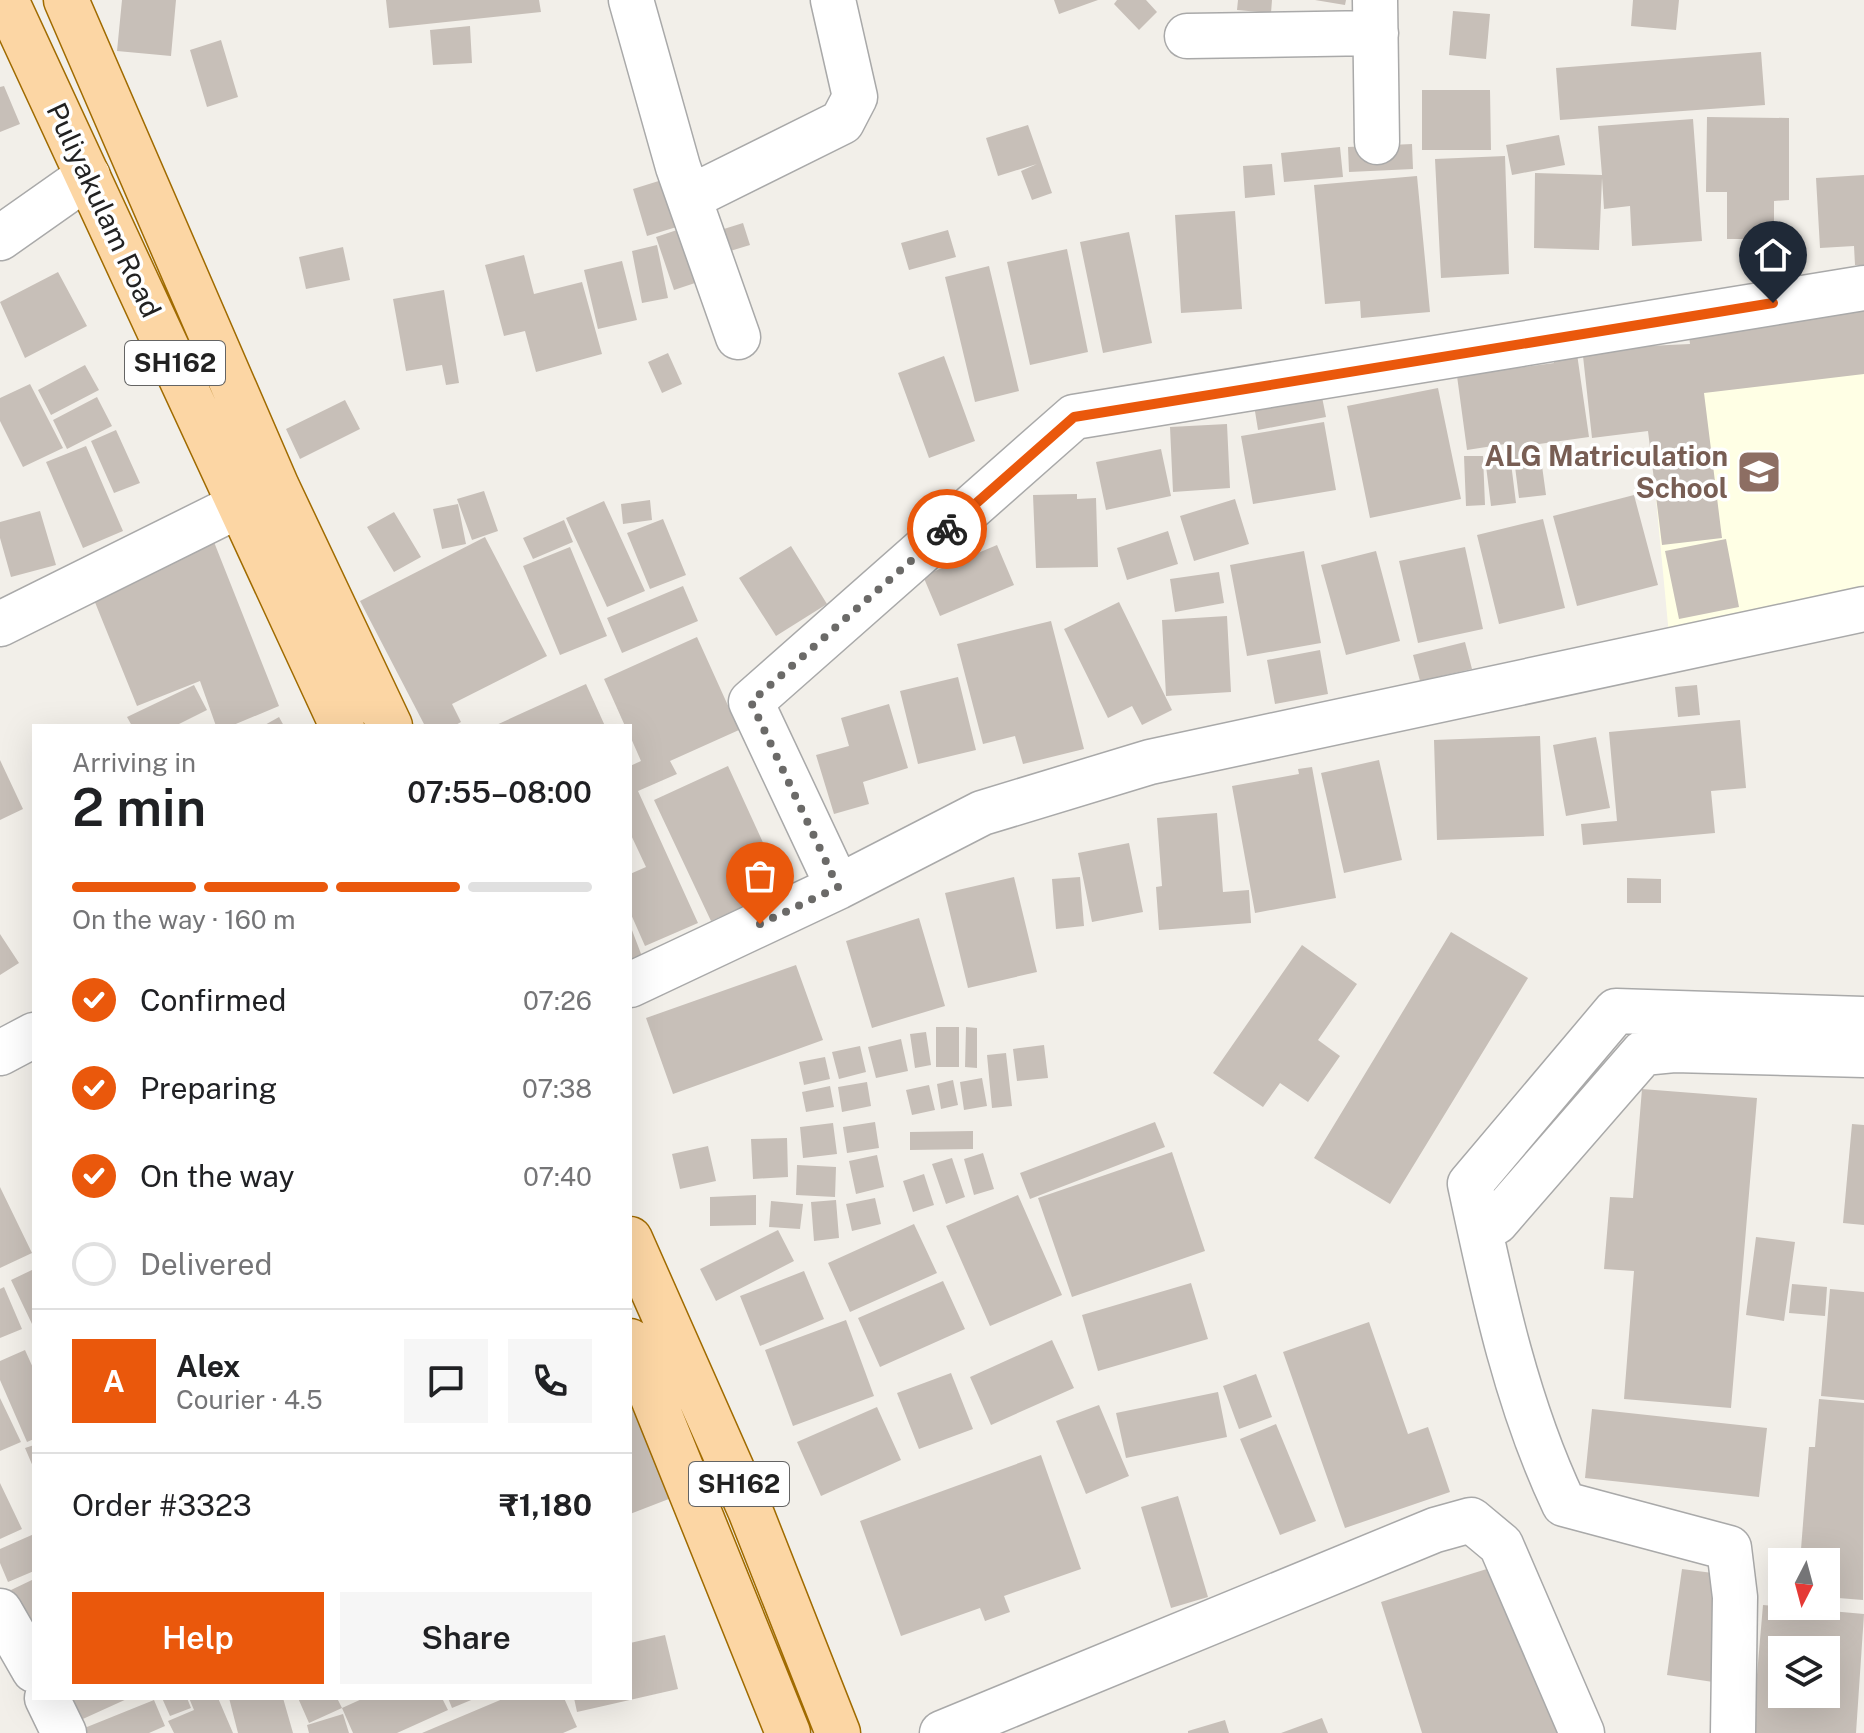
<!DOCTYPE html>
<html lang="en">
<head>
<meta charset="utf-8">
<style>
  body { margin:0; font-family:"Public Sans",sans-serif; background:#f6f6f6; color:#202124; height:100vh; display:flex; flex-direction:column; font-size:30px; white-space:nowrap }
  * { box-sizing:border-box; margin:0 }
  p { font-size:26px; color:#757577 }
  .icon { flex:none; width:44px; height:44px; fill:none; stroke:currentColor; stroke-width:2; stroke-linecap:round; stroke-linejoin:round }
  .map { position:relative; flex:1; overflow:hidden }
  .panel { position:absolute; left:32px; top:724px; width:600px; height:976px; display:flex; flex-direction:column; background:#fff; border-radius:0px; box-shadow:0 8px 32px #0002 }
  .panel>* { flex:none }
  .needle { width:52px; rotate:186deg }
  .controls { position:absolute; left:1768px; top:1548px; display:grid; gap:16px }
  .controls a { display:grid; place-items:center; width:72px; height:72px; border-radius:0px; background:#fff; box-shadow:0 8px 32px #0002; font-size:40px }
  .pin { position:absolute; display:grid; place-items:center; width:68px; height:68px; color:#fff; margin:-82px -34px; border-radius:50% 50% 50% 0; rotate:-45deg; box-shadow:0 0 8px #0007 }
  .pin .icon { rotate:45deg }
  .courier { position:absolute; display:grid; place-items:center; width:80px; height:80px; margin:-40px; border:6px solid #ea580c; border-radius:50%; background:#fff; color:#222; box-shadow:0 2px 10px #0007 }
  .head em { font-style:normal; font-weight:600 }
  .head div { display:flex; flex-direction:column-reverse }
  .head { display:flex; align-items:center; justify-content:space-between; height:136px; padding:0 40px }
  h1 { font-size:52px; font-weight:600; line-height:60px }
  .bar { display:grid; grid-template-columns:repeat(4,1fr); gap:12px 8px; align-content:center; height:96px; padding:0 40px }
  .bar i { height:10px; border-radius:6px; background:#e0e0e0 }
  .bar .on { background:#ea580c }
  .bar p { grid-column:span 4 }
  .line { display:flex; align-items:center; gap:20px; padding:0 40px; border-top:2px solid #e0e0e0 }
  .line div { flex:1 }
  .round { display:grid; place-items:center; flex:none; width:84px; height:84px; border-radius:0px; background:#f6f6f6 }
  ol { padding:0 40px; list-style:none }
  li { display:flex; align-items:center; gap:24px; height:88px }
  li p { margin-inline-start:auto }
  li .icon { padding:8px; border-radius:50%; background:#ea580c; color:#fff; stroke-width:4 }
  li:last-child { color:#757577 }
  li i { width:44px; height:44px; border:4px solid #e0e0e0; border-radius:50% }
  .cta { display:flex; gap:16px; margin-top:auto; padding:16px 40px }
  .cta a { flex:1; height:92px; border-radius:0px; background:#ea580c; color:#fff; font-size:32px; font-weight:600; line-height:92px; text-align:center }
  .cta a+a { background:#f6f6f6; color:#202124 }
  .map>svg:first-child { display:block }
</style>
</head>
<body>
<div class="map">
<svg width="1864" height="1733" viewBox="0 0 1864 1733">
  <rect width="100%" height="100%" fill="#f2efe9"/>
  <path fill="#ffffe5" d="M1864 318V592L1669 635 1642 353Z"/>
  <path fill="#c7bfb8" fill-rule="evenodd" d="M122 0H176L171 56 117 51Z
    M386 0H539L541 12 389 28Z
    M1054 0H1098L1059 14Z
    M1117 0H1146L1157 12 1139 30 1114 4Z
    M1238 0H1272L1271 13 1237 10Z
    M1315 0H1346L1345 5Z
    M1633 0H1679L1676 30 1631 26Z
    M1453 11 1490 14 1486 59 1449 55Z
    M470 26 472 63 433 65 430 30Z
    M221 40 238 97 207 107 190 50Z
    M1761 52 1765 105 1560 120 1556 68Z
    M4 86 20 124 0 132V87Z
    M1422 90H1490L1491 150H1422Z
    M1707 117 1789 118V200L1774 201V239H1727V192H1706Z
    M1693 119 1702 241 1632 246 1630 206 1604 209 1602 178 1599 250 1534 248 1535 173 1602 175 1598 126Z
    M1028 125 1052 193 1032 200 1021 171 1037 164 998 176 986 138Z
    M1559 135 1565 165 1512 175 1506 145Z
    M1412 144 1413 169 1349 172 1348 147Z
    M1340 147 1343 177 1284 182 1281 153Z
    M1505 156 1509 274 1441 278 1435 159Z
    M1272 164 1275 195 1245 198 1243 166Z
    M678 175 693 222 647 236 633 189Z
    M1864 175V265H1855L1854 246 1820 248 1816 178Z
    M1417 176 1430 312 1361 318 1360 301 1325 304 1314 185Z
    M1235 211 1242 309 1181 313 1175 215Z
    M743 223 750 245 717 255 711 233Z
    M692 225 710 278 674 290 656 237Z
    M948 230 956 257 909 270 901 243Z
    M1129 232 1152 343 1103 353 1080 242Z
    M657 245 668 298 642 303 632 251Z
    M343 247 350 280 306 289 299 257Z
    M1067 249 1088 352 1030 365 1007 262Z
    M524 255 534 294 582 282 602 354 536 372 525 331 504 336 485 265Z
    M622 261 637 320 598 329 584 270Z
    M989 266 1019 391 975 402 945 277Z
    M58 272 87 326 25 358 0 302Z
    M444 290 459 383 446 385 442 365 406 371 393 299Z
    M1864 305V374L1704 393 1722 538 1662 545 1648 431 1592 438 1583 356 1627 347 1690 344 1688 326Z
    M1576 347 1589 437 1539 444 1546 495 1519 498 1512 443 1467 450 1457 376 1554 363 1552 350Z
    M668 353 682 384 662 393 648 362Z
    M944 356 975 441 929 458 898 373Z
    M85 365 99 390 51 415 38 390Z
    M30 384 63 448 23 467 0 421V398Z
    M1438 388 1461 499 1370 518 1347 406Z
    M1321 392 1326 417 1258 430 1254 405Z
    M97 397 112 426 67 449 53 420Z
    M345 400 360 429 300 459 286 429Z
    M1324 422 1336 490 1253 504 1241 436Z
    M1227 424 1230 488 1173 492 1170 427Z
    M116 430 140 483 114 493 91 441Z
    M86 446 123 531 83 548 46 462Z
    M1161 449 1171 496 1106 510 1096 462Z
    M1464 456H1483L1485 505 1466 506Z
    M1511 463 1516 503 1491 506 1486 466Z
    M484 491 498 531 472 540 457 499Z
    M1077 494V499L1096 498 1098 567 1036 568 1033 495Z
    M1634 495 1658 585 1577 606 1553 516Z
    M1235 499 1249 544 1194 561 1180 516Z
    M650 500 652 520 623 524 621 504Z
    M604 501 645 591 607 607 566 518Z
    M458 504 466 544 442 549 433 509Z
    M40 511 56 565 11 577 0 538V522Z
    M394 512 421 557 394 572 367 527Z
    M663 519 686 575 650 589 627 533Z
    M1543 519 1565 608 1499 624 1477 535Z
    M564 520 573 542 533 559 523 538Z
    M1168 531 1178 564 1127 580 1117 548Z
    M485 537 547 656 452 704 461 722 454 726H425L360 601Z
    M1726 539 1739 607 1679 619 1665 551Z
    M214 542 279 706 231 726H216L200 681 137 706 90 590Z
    M997 545 1014 585 940 616 923 576Z
    M791 546 827 604 776 636 739 578Z
    M570 547 607 636 560 655 523 566Z
    M1465 547 1483 629 1418 643 1399 561Z
    M1304 551 1321 643 1247 656 1230 565Z
    M1376 551 1400 641 1346 655 1321 565Z
    M1219 572 1224 603 1175 612 1170 579Z
    M683 586 698 621 622 653 607 618Z
    M1119 602 1172 710 1142 725 1132 706 1108 718 1064 629Z
    M1227 616 1231 692 1166 696 1162 620Z
    M1051 621 1084 749 1023 764 1015 736 983 744 957 644Z
    M697 637 739 730 670 761 677 774 638 791 698 923 645 946 630 912V874L646 867 630 833V766L641 761 630 736V726H625L604 679Z
    M1465 642 1472 669 1420 681 1413 655Z
    M1320 650 1328 694 1275 704 1267 660Z
    M958 677 976 750 918 764 900 691Z
    M586 684 605 726H494Z
    M194 685 207 710 175 726H132L127 717Z
    M1697 685 1700 715 1678 717 1675 687Z
    M889 704 908 768 863 782 869 804 834 814 816 755 849 746 841 718Z
    M279 717 284 726H263Z
    M1740 720 1746 788 1711 791 1715 833 1583 845 1581 824 1617 821 1609 732Z
    M1540 736 1544 836 1437 840 1434 740Z
    M1596 737 1610 808 1566 816 1553 745Z
    M0 760 23 809 0 820Z
    M1379 760 1402 860 1344 873 1321 773Z
    M728 766 766 849 753 856 761 873 737 883 747 905 711 921 654 800Z
    M1312 767 1336 898 1255 913 1232 786 1299 774 1298 769Z
    M1217 813 1223 892 1249 890 1251 923 1159 930 1156 887 1162 886 1157 818Z
    M1129 843 1143 912 1092 922 1078 853Z
    M1014 877 1037 972 968 988 945 893Z
    M1080 877 1084 926 1056 929 1052 879Z
    M1627 878 1661 879V903H1627Z
    M919 918 945 1006 872 1028 846 941Z
    M630 925 643 959 630 964Z
    M1451 932 1528 978 1390 1204 1314 1158Z
    M0 934 19 963 0 975Z
    M1302 945 1357 984 1318 1040 1340 1056 1308 1102 1280 1083 1263 1107 1213 1073Z
    M796 965 823 1040 673 1094 646 1018Z
    M936 1027H959V1067H936Z
    M966 1027 977 1028V1068L965 1067Z
    M926 1032 931 1065 915 1068 910 1034Z
    M901 1039 908 1071 876 1078 868 1047Z
    M1044 1045 1048 1078 1017 1081 1013 1049Z
    M860 1046 866 1072 839 1079 832 1052Z
    M1006 1053 1012 1106 992 1108 987 1055Z
    M825 1057 830 1079 804 1085 799 1062Z
    M982 1078 987 1106 964 1110 960 1082Z
    M953 1080 958 1105 941 1109 937 1084Z
    M867 1082 871 1106 842 1112 838 1087Z
    M929 1085 935 1110 912 1115 906 1090Z
    M830 1086 834 1107 806 1112 802 1092Z
    M1642 1089 1757 1098 1731 1408 1624 1399 1634 1271 1604 1269 1610 1197 1633 1198Z
    M875 1122 879 1148 847 1153 843 1127Z
    M1155 1122 1165 1147 1030 1199 1020 1173Z
    M833 1123 837 1154 803 1158 800 1127Z
    M1852 1124 1864 1125V1225L1843 1223Z
    M973 1131V1149L910 1150V1132Z
    M787 1138 788 1177 753 1179 751 1139Z
    M708 1146 716 1181 680 1189 672 1154Z
    M1172 1152 1205 1251 1072 1297 1038 1198Z
    M983 1153 994 1189 974 1195 964 1159Z
    M877 1155 884 1187 856 1194 849 1161Z
    M952 1158 965 1197 946 1204 932 1164Z
    M797 1165 836 1167 835 1197 796 1195Z
    M924 1174 934 1205 913 1212 903 1181Z
    M0 1187 32 1253 0 1268Z
    M756 1195V1225L710 1226V1197Z
    M1018 1195 1062 1295 990 1326 946 1226Z
    M875 1198 881 1224 852 1231 846 1204Z
    M836 1200 839 1238 814 1241 811 1202Z
    M771 1201 803 1204 800 1229 769 1227Z
    M914 1224 937 1273 850 1312 828 1263Z
    M778 1230 794 1261 716 1301 700 1269Z
    M1756 1237 1795 1242 1784 1321 1746 1315Z
    M34 1269V1322L32 1324 11 1280Z
    M804 1271 824 1319 760 1346 740 1296Z
    M943 1281 965 1329 880 1367 858 1318Z
    M1191 1283 1208 1339 1098 1371 1082 1315Z
    M1792 1284 1827 1287 1825 1316 1789 1313Z
    M4 1287 22 1329 0 1338V1289Z
    M1830 1289 1864 1292V1400L1821 1396Z
    M846 1320 874 1396 793 1426 765 1350Z
    M1369 1322 1408 1434 1428 1427 1450 1492 1345 1528 1283 1352Z
    M1052 1340 1074 1388 991 1425 970 1377Z
    M25 1350 34 1370V1439L27 1442 0 1380V1361Z
    M951 1373 973 1429 919 1449 897 1393Z
    M1256 1374 1272 1417 1239 1429 1223 1386Z
    M1218 1392 1227 1437 1126 1458 1116 1413Z
    M0 1398 21 1442 0 1451Z
    M1819 1399 1864 1403 1863 1600 1826 1597V1562H1800L1809 1447H1815Z
    M1099 1405 1129 1476 1086 1494 1056 1421Z
    M638 1407 674 1497 630 1514V1411Z
    M877 1407 901 1460 821 1496 797 1442Z
    M1592 1409 1767 1428 1759 1497 1585 1478Z
    M1276 1424 1316 1521 1280 1535 1240 1439Z
    M34 1445V1469L25 1448Z
    M1041 1455 1081 1569 1004 1596 1010 1612 985 1621 980 1608 901 1636 860 1521Z
    M0 1483 22 1529 0 1539Z
    M1178 1496 1208 1597 1171 1608 1141 1507Z
    M34 1534V1571L8 1582 0 1563V1549Z
    M1506 1563 1559 1733H1422L1381 1602Z
    M1682 1569 1728 1575 1713 1682 1667 1675Z
    M34 1579V1628L29 1630 11 1590Z
    M1763 1605 1864 1614 1856 1733H1752ZM1782 1650H1826V1694H1782Z
    M665 1635 678 1689 577 1712 574 1698H630V1643Z
    M63 1698H129L74 1723Z
    M162 1698H187L191 1708 170 1716Z
    M189 1698H218L233 1733H174L168 1721 194 1710Z
    M229 1698H283L293 1733H238Z
    M298 1698H337L342 1708 309 1723Z
    M364 1698H442L448 1710 397 1733H353L342 1708Z
    M448 1698H476L452 1708Z
    M505 1698H564L577 1727 563 1733H422Z
    M154 1700 165 1726 149 1733H84L82 1729Z
    M343 1714 349 1733H309L307 1725Z
    M1322 1718 1328 1733H1281Z
    M1225 1720 1229 1733H1188V1731Z"/>
  <g fill="none" stroke-linecap="round" stroke-linejoin="round">
    <g stroke="#a9a9a9" stroke-width="47">
      <path id="minor" d="M631 0 678 167 738 337
        M1375 0 1377 142
        M1187 36 1376 33
        M689 198 842 122 855 97 833 0
        M0 238 88 176
        M0 624 274 488
        M838 887 751 702 1074 417 1864 288
        M630 985 838 887 982 813 1150 762 1864 609
        M0 1053 34 1035
        M1496 1222 1643 1053 1674 1050 1864 1055
        M0 1611 34 1670
        M47 1698 64 1733
        M942 1733 1435 1530 1471 1520 1501 1545 1582 1733
        M1733 1733 1735 1597 1729 1548 1564 1504C1516 1403 1493 1292 1470 1184L1616 1011 1864 1019"/>
    </g>
    <g stroke="#a06b00" stroke-width="47">
      <path id="major" d="M6 0 342 726
        M66 0 277 487 390 726
        M630 1239 750 1510 838 1733
        M630 1341 788 1733"/>
    </g>
    <use href="#minor" stroke="#fff" stroke-width="44"/>
    <use href="#major" stroke="#fcd6a4" stroke-width="44"/>
  </g>
  <g fill="none" stroke-linecap="round" stroke-linejoin="round">
    <path stroke="#6b6a68" stroke-width="8" stroke-dasharray="0 14.4" d="M760 924 838 887 751 702 947 529"/>
    <path stroke="#ea580c" stroke-width="10" d="M947 529 1074 417 1773 303"/>
  </g>
  <defs>
    <g id="school-square" transform="scale(2.3)"><rect x="-9" y="-9" width="18" height="18" rx="4" fill="#8d6e63" stroke="#fff"/><path d="M0-5L7-2L0 1L-7-2ZM-4 1L0 2.5L4 1V4Q0 6-4 4Z" fill="#fff"/></g>
  </defs>
  <g fill-rule="evenodd">
    <use href="#school-square" x="1759" y="472"/>
  </g>
  <g text-anchor="middle" stroke-width="7" stroke-linejoin="round" paint-order="stroke">
    <g fill="#fff" stroke="#646464" stroke-width="2">
      <rect x="125" y="341" width="100" height="44" rx="6"/>
      <rect x="689" y="1462" width="100" height="44" rx="6"/>
    </g>
    <g font-size="26" font-weight="bold" fill="#222">
      <text x="175" y="372">SH162</text>
      <text x="739" y="1493">SH162</text>
    </g>
    <g font-size="28" fill="#222" stroke="#fff">
      <text transform="translate(104 210) rotate(65)" y="10">Puliyakulam Road</text>
    </g>
    <g font-size="28" font-weight="bold" fill="#785e54" stroke="#fff" text-anchor="end">
      <text x="1728" y="466">ALG Matriculation<tspan x="1728" dy="32">School</tspan></text>
    </g>
  </g>
</svg>
<div class="controls">
<a><svg class="needle" viewBox="-14 -14 28 28"><path d="M0-13l5 13h-10z" fill="#e53935"/><path d="M0 13l5-13h-10z" fill="#757577"/></svg></a>
<a><svg class="icon" aria-label="layers" viewBox="0 0 24 24"><path d="M12 4l9 5-9 5-9-5zM3 14l9 5 9-5"/></svg></a>
</div>
<div class="pin" style="left:760px;top:924px;background:#ea580c"><svg class="icon" aria-label="bag" viewBox="0 0 24 24"><path d="M5 8h14l-1 12H6zM9 8a3 3 0 0 1 6 0"/></svg></div>
<div class="pin" style="left:1773px;top:303px;background:#1f2937"><svg class="icon" aria-label="home" viewBox="0 0 24 24"><path d="M3 11l9-7 9 7M6 9v11h12V9"/></svg></div>
<div class="courier" style="left:947px;top:529px"><svg class="icon" aria-label="bike" viewBox="0 0 24 24"><circle cx="6" cy="16" r="4"/><circle cx="18" cy="16" r="4"/><path d="M6 16l4-8h5l3 8M10 8l3 8H6M13 5h3"/></svg></div>
<section class="panel">
<div class="head"><div><h1>2 min</h1><p>Arriving in</p></div><em>07:55–08:00</em></div>
<div class="bar"><i class="on"></i><i class="on"></i><i class="on"></i><i></i><p>On the way · 160 m</p></div>
<ol>
<li><svg class="icon" aria-label="check" viewBox="0 0 24 24"><path d="M5 12l5 5 9-10"/></svg>Confirmed<p>07:26</p></li>
<li><svg class="icon" aria-label="check" viewBox="0 0 24 24"><path d="M5 12l5 5 9-10"/></svg>Preparing<p>07:38</p></li>
<li><svg class="icon" aria-label="check" viewBox="0 0 24 24"><path d="M5 12l5 5 9-10"/></svg>On the way<p>07:40</p></li>
<li><i></i>Delivered</li>
</ol>
<div class="line" style="height:144px"><b class="round" style="background:#ea580c;color:#fff">A</b><div><b>Alex</b><p>Courier · 4.5</p></div><a class="round"><svg class="icon" aria-label="chat" viewBox="0 0 24 24"><path d="M4 5h16v11H9l-5 4z"/></svg></a><a class="round"><svg class="icon" aria-label="phone" viewBox="0 0 24 24"><path d="M5 4h4l2 5-3 2q2 4 5 5l2-3 5 2v4C11 20 4 13 5 4z"/></svg></a></div>
<div class="line" style="height:104px"><div>Order #3323</div><b>₹1,180</b></div>
<div class="cta"><a>Help</a><a>Share</a></div>
</section>
</div>
</body>
</html>
